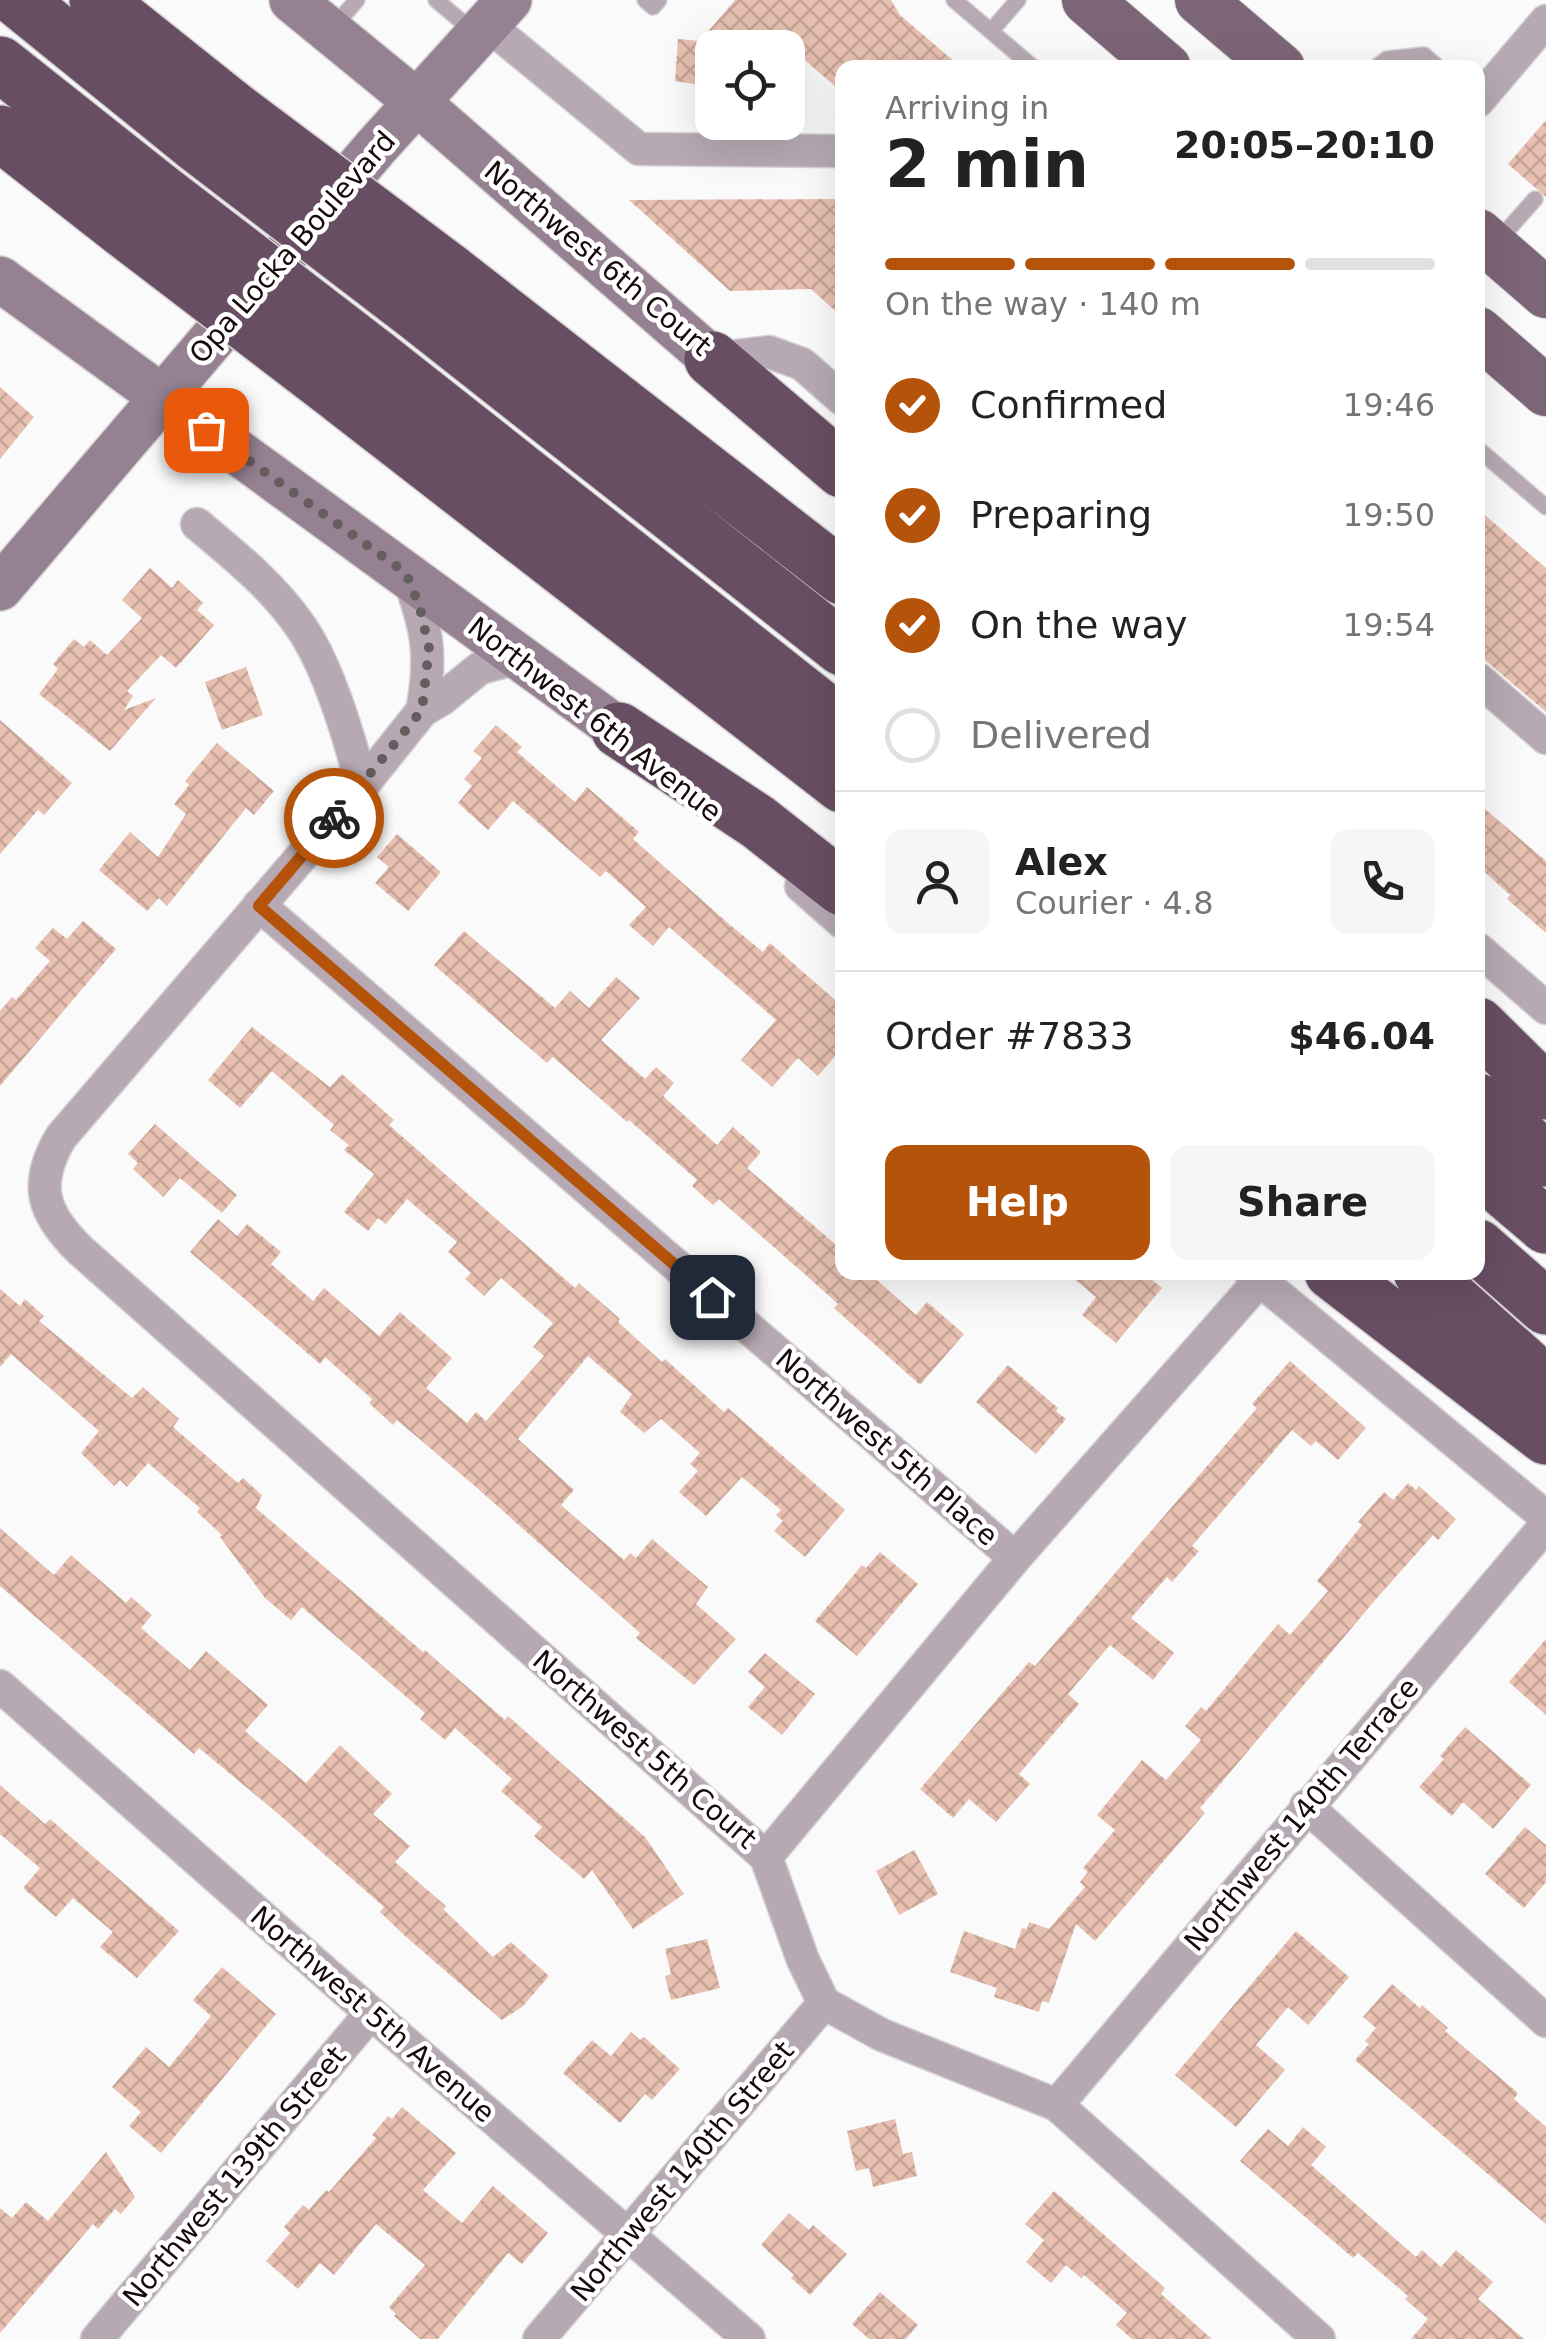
<!DOCTYPE html>
<html lang="en">
<head>
<meta charset="utf-8">
<style>
  body { margin:0; font-family:"DejaVu Sans",sans-serif; background:#f6f6f6; color:#222; height:100vh; display:flex; flex-direction:column; font-size:38px; white-space:nowrap }
  * { box-sizing:border-box; margin:0 }
  p { font-size:32px; color:#767676 }
  .icon { flex:none; width:55px; height:55px; fill:none; stroke:currentColor; stroke-width:2; stroke-linecap:round; stroke-linejoin:round }
  .map { position:relative; flex:1; overflow:hidden }
  .drawer { position:absolute; left:835px; top:60px; width:650px; height:1220px; display:flex; flex-direction:column; background:#fff; border-radius:20px; box-shadow:0 10px 40px #0002 }
  .drawer>* { flex:none }
  .tools { position:absolute; left:695px; top:30px; display:grid; gap:20px }
  .tools a { display:grid; place-items:center; width:110px; height:110px; border-radius:20px; background:#fff; box-shadow:0 10px 40px #0002; font-size:50px }
  .pin { position:absolute; display:grid; place-items:center; width:85px; height:85px; color:#fff; margin:-42px; border-radius:20px; box-shadow:0 5px 15px #0006 }
  .courier { position:absolute; display:grid; place-items:center; width:100px; height:100px; margin:-50px; border:8px solid #b45309; border-radius:50%; background:#fff; color:#222; box-shadow:0 2px 12px #0007 }
  .head em { font-style:normal; font-weight:700 }
  .head div { display:flex; flex-direction:column-reverse }
  .head { display:flex; align-items:center; justify-content:space-between; height:170px; padding:0 50px }
  h1 { font-size:65px; font-weight:700; line-height:75px }
  .bar { display:grid; grid-template-columns:repeat(4,1fr); gap:15px 10px; align-content:center; height:120px; padding:0 50px }
  .bar i { height:12px; border-radius:8px; background:#e0e0e0 }
  .bar .selected { background:#b45309 }
  .bar p { grid-column:span 4 }
  .line { display:flex; align-items:center; gap:25px; padding:0 50px; border-top:2px solid #e0e0e0 }
  .line div { flex:1 }
  .round { display:grid; place-items:center; flex:none; width:105px; height:105px; border-radius:20px; background:#f6f6f6 }
  ol { padding:0 50px; list-style:none }
  li { display:flex; align-items:center; gap:30px; height:110px }
  li p { margin-inline-start:auto }
  li .icon { padding:10px; border-radius:50%; background:#b45309; color:#fff; stroke-width:4 }
  li:last-child { color:#767676 }
  li i { width:55px; height:55px; border:5px solid #e0e0e0; border-radius:50% }
  .primary-button { display:flex; gap:20px; margin-top:auto; padding:20px 50px }
  .primary-button a { flex:1; height:115px; border-radius:20px; background:#b45309; color:#fff; font-size:40px; font-weight:700; line-height:115px; text-align:center }
  .primary-button a+a { background:#f6f6f6; color:#222 }
  .map>svg:first-child { display:block }
</style>
</head>
<body>
<div class="map">
<svg width="1546" height="2339" viewBox="0 0 1546 2339">
  <defs>
    <pattern id="building-cross-hatch" width="8" height="8" patternUnits="userSpaceOnUse" patternTransform="scale(2.5)"><rect width="8" height="8" fill="#e7c0b1"/><path d="M0 0l8 8M0 8l8-8" fill="none" stroke="#c5a497"/></pattern>
  </defs>
  <rect width="100%" height="100%" fill="#fafafa"/>
  <path fill="url(#building-cross-hatch)" d="M735 0H891L900 15 962 68H842V92L772 32 759 48H712V71L700 85 675 81 678 39 700 41Z
    M1546 120V197L1508 164Z
    M842 199V317L811 289 730 291 629 200Z
    M0 387 34 417 0 459Z
    M1478 509 1546 568V712L1478 654Z
    M150 568 172 588 178 580 203 603 197 610 214 625 176 668 161 655 127 691 133 696 124 710 156 698 110 751 39 694 58 669 53 664 74 639 84 647 90 640 107 655 142 618 122 600Z
    M246 667 263 715 222 730 205 682Z
    M0 720 72 783 44 815 38 810 0 854Z
    M496 725 522 747 517 752 575 802 587 787 639 832 633 839 729 924 763 952 770 943 842 1006V1048L818 1076 798 1058 772 1087 741 1060 776 1020 669 927 653 946 629 925 646 907 606 871 600 877 513 801 488 830 458 803 472 786 464 779 482 758 473 751Z
    M217 743 274 791 254 815 246 808 167 906 159 898 147 911 99 870 130 832 158 857 186 814 174 804 189 785 185 781Z
    M1478 803 1546 861V933L1507 899 1510 895 1478 866Z
    M397 834 441 872 408 911 375 883 389 867 377 857Z
    M83 921 116 949 0 1086V1011L12 997 16 1000 50 961 35 948 53 928 67 939Z
    M464 931 555 1008 570 991 589 1008 616 977 640 998 601 1040 645 1079 656 1067 674 1083 663 1096 717 1145 733 1127 761 1152 747 1168 842 1250V1272H868L916 1315 927 1302 964 1334 920 1385 834 1308 838 1304 808 1277 719 1199 713 1205 692 1186 697 1180 629 1120 627 1122 553 1057 547 1063 434 965Z
    M252 1027 330 1087 342 1074 394 1120 389 1125 575 1288 579 1283 620 1319 618 1322 662 1362 665 1359 724 1412 728 1408 845 1510 805 1557 774 1531 783 1521 776 1515 781 1510 742 1477 706 1516 679 1492 698 1471 690 1464 700 1453 661 1419 644 1433 620 1412 632 1394 588 1356 518 1439 574 1490 561 1505 624 1560 630 1553 636 1558 652 1539 708 1587 696 1604 736 1639 694 1685 636 1638 640 1633 476 1487 397 1420 393 1425 369 1403 372 1399 325 1357 320 1364 190 1252 218 1219 237 1236 247 1224 281 1252 271 1264 313 1301 324 1288 379 1336 400 1312 452 1358 426 1388 467 1423 476 1412 486 1421 544 1356 533 1347 553 1323 501 1278 484 1296 465 1279 471 1273 448 1252 457 1242 407 1199 386 1224 378 1218 368 1231 344 1212 374 1174 344 1150 349 1145 330 1130 334 1125 272 1071 240 1108 208 1080Z
    M155 1124 237 1195 222 1213 180 1178 163 1197 133 1169 138 1163 128 1154Z
    M1066 1272H1143L1162 1288 1116 1343 1082 1315 1096 1297Z
    M0 1289 20 1306 25 1299 44 1316 39 1321 132 1398 143 1387 179 1419 173 1427 238 1483 243 1478 262 1495 256 1508 423 1652 425 1650 505 1720 508 1716 645 1837 684 1894 633 1929 592 1870 584 1879 534 1836 542 1827 501 1791 512 1779 455 1728 445 1740 420 1719 425 1713 302 1607 291 1620 265 1598 220 1537 222 1535 197 1512 200 1508 148 1463 127 1487 120 1480 114 1486 81 1453 99 1431 11 1354 0 1367Z
    M1290 1361 1366 1428 1338 1460 1316 1441 1311 1446 1292 1430 1192 1546 1199 1551 1172 1582 1167 1577 1131 1618 1174 1653 1153 1680 1110 1645 1068 1694 1079 1704 1019 1774 1030 1784 996 1822 969 1799 953 1818 920 1789 1029 1662 1035 1666 1257 1408 1252 1404Z
    M1008 1365 1058 1408 1056 1411 1066 1419 1036 1454 976 1402Z
    M1408 1483 1416 1490 1419 1486 1456 1519 1438 1540 1433 1535 1376 1599 1200 1808 1205 1813 1095 1941 1076 1924 1049 2003 1042 2001 1039 2012 994 1997 997 1988 950 1972 964 1931 1015 1949 1022 1928 1027 1929 1029 1922 1049 1929 1085 1887 1080 1882 1088 1872 1083 1868 1115 1830 1097 1815 1142 1760 1166 1780 1201 1740 1185 1726 1201 1707 1206 1711 1278 1624 1290 1635 1328 1591 1317 1581 1362 1525 1358 1522 1384 1492 1393 1500Z
    M0 1528 54 1575 71 1555 126 1603 131 1597 152 1615 141 1628 190 1670 206 1651 268 1705 245 1731 306 1783 340 1745 392 1794 373 1814 410 1846 395 1862 446 1906 443 1909 493 1957 511 1942 549 1976 522 2007 502 2020 404 1935 380 1912 384 1907 275 1811 199 1748 194 1754 0 1586Z
    M880 1552 918 1584 857 1656 815 1621 862 1565 866 1568Z
    M1546 1639V1715L1509 1682Z
    M765 1653 815 1694 782 1735 748 1707 765 1687 748 1672Z
    M1465 1727 1531 1785 1493 1829 1463 1802 1452 1816 1419 1787 1444 1759 1440 1756Z
    M0 1785 45 1824 50 1819 179 1931 137 1978 100 1947 113 1932 73 1898 56 1917 23 1888 40 1868 0 1834Z
    M1525 1827 1546 1845V1882L1524 1908 1485 1874Z
    M914 1850 938 1894 899 1915 876 1871Z
    M1296 1931 1349 1977 1308 2025 1288 2007 1256 2045 1285 2070 1236 2127 1175 2075Z
    M707 1939 720 1988 671 2000 665 1976 671 1974 665 1949Z
    M222 1967 276 2014 161 2153 129 2126 141 2112 112 2087 146 2047 169 2067 211 2016 193 2000Z
    M1392 1984 1420 2008 1422 2005 1448 2028 1445 2031 1518 2093 1514 2099 1546 2127V2224L1355 2060 1369 2044 1365 2041 1376 2028 1363 2017Z
    M631 2032 640 2040 644 2037 680 2069 652 2100 645 2094 620 2123 563 2073 592 2040 611 2056Z
    M402 2107 456 2153 423 2190 462 2223 493 2186 548 2233 522 2264 508 2253 438 2339H420L394 2316 396 2314 389 2307 425 2265 376 2224 334 2275 320 2263 298 2289 266 2261 290 2233 284 2227 303 2205 309 2210 326 2190 329 2192 376 2138 372 2135 388 2116 392 2119Z
    M895 2119 903 2154 912 2152 917 2176 873 2187 869 2168 856 2171 847 2131Z
    M1303 2127 1326 2147 1311 2165 1416 2257 1422 2250 1441 2267 1456 2250 1493 2282 1478 2299 1524 2339H1411L1428 2319 1405 2299 1408 2296 1358 2253 1353 2258 1240 2161 1268 2129 1288 2146Z
    M106 2152 135 2197 121 2214 115 2209 98 2229 93 2224 0 2333V2208L12 2218 26 2202 48 2221Z
    M1054 2191 1165 2288 1161 2294 1212 2339H1132L1116 2325 1127 2313 1084 2275 1081 2278 1066 2265 1051 2283 1026 2262 1044 2240 1025 2224Z
    M789 2213 809 2230 813 2225 847 2254 810 2295 791 2278 794 2275 761 2245Z
    M880 2292 918 2325 906 2339H869L852 2324Z"/>
  <g fill="none" stroke-linecap="round" stroke-linejoin="round">
    <g stroke="#d6d3d4" stroke-width="18">
      <path id="service" d="M436 0 475 33
        M645 0 653 7 659 0
        M954 0 1034 68
        M333 27 357 0
        M991 31 1018 0
        M1375 68 1387 59 1424 55 1439 68
        M1498 241 1535 199
        M1478 449 1546 507"/>
    </g>
    <g stroke="#d6d3d4" stroke-width="35">
      <path id="minor" d="M488 25 639 149 842 151
        M1478 101 1546 21
        M712 359 769 352 802 364 842 399
        M197 524C234 555 273 586 301 627 328 666 350 740 362 786
        M407 574C427 627 433 655 422 711
        M522 657 480 668 442 699 422 711 362 786 61 1137C33 1184 42 1213 80 1250L766 1857 803 1960 824 2003 882 2035 1057 2105 1319 2339
        M1478 679 1546 738
        M801 886 842 922
        M259 905 1015 1558
        M1478 949 1546 1008
        M1250 1272 1546 1517
        M0 1686 371 2013 749 2339
        M1306 1806 1546 2021
        M766 1857 1015 1558 1260 1280
        M1057 2105 1546 1525
        M97 2339 371 2013
        M539 2339 824 2003"/>
    </g>
    <g stroke="#d6d3d4" stroke-width="48">
      <path id="secondary" d="M292 0 418 103 712 359
        M0 279 619 730
        M0 588 376 147 509 0"/>
    </g>
    <g stroke="#d6d3d4" stroke-width="52">
      <path id="primary" d="M1087 0 1166 68
        M1200 0 1280 68
        M1478 234 1546 293
        M1478 332 1546 391"/>
    </g>
    <g stroke="#d6d3d4" stroke-width="58">
      <path id="motorway" d="M18 0 197 145
        M97 0 231 107
        M0 64 159 190
        M0 133 125 231
        M448 270 842 577
        M415 312 842 648
        M375 356 842 725
        M712 359 842 470
        M342 397 842 785
        M619 730 758 822 842 888
        M1478 1025 1546 1092
        M1478 1101 1546 1159
        M1478 1168 1546 1226
        M1478 1247 1546 1307
        M1332 1272 1546 1437
        M1421 1272 1546 1384"/>
    </g>
    <use href="#service" stroke="#b6a9b3" stroke-width="15"/>
    <use href="#minor" stroke="#b6a9b3" stroke-width="32"/>
    <use href="#secondary" stroke="#958191" stroke-width="45"/>
    <use href="#primary" stroke="#7d6578" stroke-width="50"/>
    <use href="#motorway" stroke="#684e63" stroke-width="55"/>
    <g stroke="#d6d3d4" stroke-width="58" stroke-linecap="butt">
      <path id="motorway-bridge" d="M231 107 448 270
        M197 145 415 312
        M159 190 375 356
        M125 231 342 397"/>
    </g>
    <use href="#motorway-bridge" stroke="#684e63" stroke-width="55"/>
  </g>
  <g fill="none" stroke-linecap="round" stroke-linejoin="round">
    <path stroke="#665d5f" stroke-width="10" stroke-dasharray="0 18" d="M206 430 406 573 420 608 429 648 422 710 334 818"/>
    <path stroke="#b45309" stroke-width="12" d="M334 818 259 906 712 1297"/>
  </g>
  <g text-anchor="middle" stroke-width="9" stroke-linejoin="round" paint-order="stroke">
    <g font-size="28" fill="#16080b" stroke="#fff">
      <text transform="translate(292 247) rotate(-49)" y="10">Opa Locka Boulevard</text>
      <text transform="translate(598 258) rotate(40)" y="10">Northwest 6th Court</text>
      <text transform="translate(595 719) rotate(38)" y="10">Northwest 6th Avenue</text>
      <text transform="translate(887 1447) rotate(41)" y="10">Northwest 5th Place</text>
      <text transform="translate(645 1749) rotate(41)" y="10">Northwest 5th Court</text>
      <text transform="translate(1301 1814) rotate(-50)" y="10">Northwest 140th Terrace</text>
      <text transform="translate(373 2014) rotate(41)" y="10">Northwest 5th Avenue</text>
      <text transform="translate(682 2171) rotate(-50)" y="10">Northwest 140th Street</text>
      <text transform="translate(234 2176) rotate(-50)" y="10">Northwest 139th Street</text>
    </g>
  </g>
</svg>
<div class="tools">
<a><svg class="icon" aria-label="locate" viewBox="0 0 24 24"><circle cx="12" cy="12" r="6"/><path d="M12 2v4M12 18v4M2 12h4M18 12h4"/></svg></a>
</div>
<div class="pin" style="left:206px;top:430px;background:#ea580c"><svg class="icon" aria-label="bag" viewBox="0 0 24 24"><path d="M5 8h14l-1 12H6zM9 8a3 3 0 0 1 6 0"/></svg></div>
<div class="pin" style="left:712px;top:1297px;background:#1f2937"><svg class="icon" aria-label="home" viewBox="0 0 24 24"><path d="M3 11l9-7 9 7M6 9v11h12V9"/></svg></div>
<div class="courier" style="left:334px;top:818px"><svg class="icon" aria-label="bike" viewBox="0 0 24 24"><circle cx="6" cy="16" r="4"/><circle cx="18" cy="16" r="4"/><path d="M6 16l4-8h5l3 8M10 8l3 8H6M13 5h3"/></svg></div>
<section class="drawer">
<div class="head"><div><h1>2 min</h1><p>Arriving in</p></div><em>20:05–20:10</em></div>
<div class="bar"><i class="selected"></i><i class="selected"></i><i class="selected"></i><i></i><p>On the way · 140 m</p></div>
<ol>
<li><svg class="icon" aria-label="check" viewBox="0 0 24 24"><path d="M5 12l5 5 9-10"/></svg>Confirmed<p>19:46</p></li>
<li><svg class="icon" aria-label="check" viewBox="0 0 24 24"><path d="M5 12l5 5 9-10"/></svg>Preparing<p>19:50</p></li>
<li><svg class="icon" aria-label="check" viewBox="0 0 24 24"><path d="M5 12l5 5 9-10"/></svg>On the way<p>19:54</p></li>
<li><i></i>Delivered</li>
</ol>
<div class="line" style="height:180px"><a class="round"><svg class="icon" aria-label="person" viewBox="0 0 24 24"><circle cx="12" cy="8" r="4"/><path d="M4 21q1-7 8-7t8 7"/></svg></a><div><b>Alex</b><p>Courier · 4.8</p></div><a class="round"><svg class="icon" aria-label="phone" viewBox="0 0 24 24"><path d="M5 4h4l2 5-3 2q2 4 5 5l2-3 5 2v4C11 20 4 13 5 4z"/></svg></a></div>
<div class="line" style="height:130px"><div>Order #7833</div><b>$46.04</b></div>
<div class="primary-button"><a>Help</a><a>Share</a></div>
</section>
</div>
</body>
</html>
